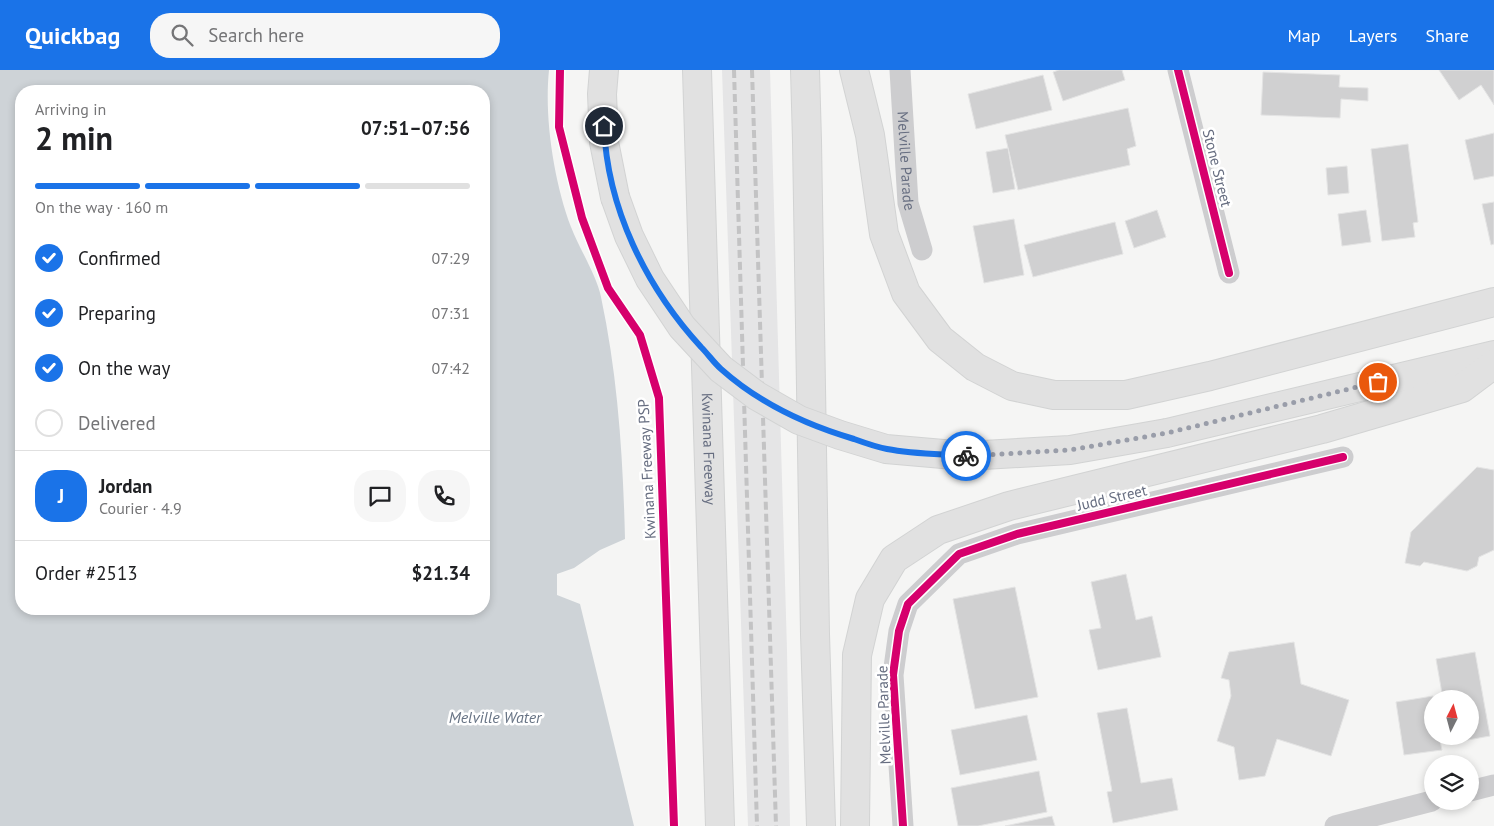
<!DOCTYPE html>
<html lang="en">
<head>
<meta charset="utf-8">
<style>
  body { margin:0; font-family:"PT Sans",sans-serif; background:#f6f6f6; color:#202124; height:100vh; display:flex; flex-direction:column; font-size:19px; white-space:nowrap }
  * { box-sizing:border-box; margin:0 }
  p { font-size:16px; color:#757577 }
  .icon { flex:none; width:28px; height:28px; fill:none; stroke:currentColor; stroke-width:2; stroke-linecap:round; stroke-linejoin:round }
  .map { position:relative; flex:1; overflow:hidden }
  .sheet { position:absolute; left:15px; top:15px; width:475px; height:530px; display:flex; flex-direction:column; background:#fff; border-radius:20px; box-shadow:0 2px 8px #0003 }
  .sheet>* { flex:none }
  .needle { width:32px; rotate:6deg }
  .fabs { position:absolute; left:1424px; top:620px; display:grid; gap:10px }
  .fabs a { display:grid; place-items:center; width:55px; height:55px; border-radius:50%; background:#fff; box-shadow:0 2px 8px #0003; font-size:25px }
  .pin { position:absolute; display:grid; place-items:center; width:42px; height:42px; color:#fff; margin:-21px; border:2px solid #fff; border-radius:50%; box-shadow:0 1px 5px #0007 }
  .courier { position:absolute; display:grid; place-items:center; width:50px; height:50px; margin:-25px; border:4px solid #1a73e8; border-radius:50%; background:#fff; color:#222; box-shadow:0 1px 6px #0007 }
  .headline em { font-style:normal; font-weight:600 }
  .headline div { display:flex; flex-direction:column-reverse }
  .headline { display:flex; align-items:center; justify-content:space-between; height:85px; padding:0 20px }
  h1 { font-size:32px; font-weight:600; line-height:38px }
  .bar { display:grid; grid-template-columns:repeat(4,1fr); gap:8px 5px; align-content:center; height:60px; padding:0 20px }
  .bar i { height:6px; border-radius:4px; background:#e0e0e0 }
  .bar .active { background:#1a73e8 }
  .bar p { grid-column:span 4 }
  .line { display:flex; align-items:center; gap:12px; padding:0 20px; border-top:1px solid #e0e0e0 }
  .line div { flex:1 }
  .round { display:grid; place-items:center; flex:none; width:52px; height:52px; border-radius:20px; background:#f6f6f6 }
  ol { padding:0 20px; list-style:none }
  li { display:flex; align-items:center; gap:15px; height:55px }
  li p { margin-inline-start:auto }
  li .icon { padding:5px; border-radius:50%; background:#1a73e8; color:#fff; stroke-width:4 }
  li:last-child { color:#757577 }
  li i { width:28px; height:28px; border:2px solid #e0e0e0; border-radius:50% }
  header { display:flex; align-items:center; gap:30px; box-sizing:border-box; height:70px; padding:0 25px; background:#1a73e8; color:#fff }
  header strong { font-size:24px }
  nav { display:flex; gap:28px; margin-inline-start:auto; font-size:18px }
  .search { width:350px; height:45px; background:#f6f6f6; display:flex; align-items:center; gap:12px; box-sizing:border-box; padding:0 18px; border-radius:20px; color:#757577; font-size:19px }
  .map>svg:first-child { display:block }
</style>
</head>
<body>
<header>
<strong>Quickbag</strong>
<div class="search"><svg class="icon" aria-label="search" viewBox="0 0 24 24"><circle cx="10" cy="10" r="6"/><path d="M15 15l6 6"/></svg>Search here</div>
<nav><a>Map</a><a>Layers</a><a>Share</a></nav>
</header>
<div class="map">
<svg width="1494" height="756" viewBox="0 0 1494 756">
  <rect width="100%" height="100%" fill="#f5f5f4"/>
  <path fill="#e5e5e6" d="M722 0H770L787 580 790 756H748Z"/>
  <path fill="#ced3d7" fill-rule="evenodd" d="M0 0H549C544 48 554 112 571 157 579 178 597 206 601 227 618 307 623 387 625 469L600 480 574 498 557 504V525L580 534 634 756H0ZM21 21H484V539H21Z"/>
  <path fill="#d0d0d1" stroke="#e4e4e4" d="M1059 0H1122L1125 10 1063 31 1053 2Z
    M1439 0H1494V35L1481 15 1459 30Z
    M1263 2 1340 5 1339 17 1368 18V31L1341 29 1340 48 1261 45Z
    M1043 5 1052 40 976 59 968 24Z
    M1128 38 1136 76 1127 79 1130 95 1018 120 1005 65Z
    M1494 63V106L1474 110 1465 70Z
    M1408 74 1418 152 1413 153 1415 167 1382 171 1371 79Z
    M1008 78 1015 119 993 123 986 82Z
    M1347 96 1349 123 1328 125 1326 98Z
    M1494 132V174L1491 175 1482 134Z
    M1157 140 1166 167 1134 178 1125 151Z
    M1366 140 1371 172 1342 176 1338 144Z
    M1014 149 1024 205 984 213 973 156Z
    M1115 152 1123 184 1033 207 1024 175Z
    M1477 397 1494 400V480L1479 487 1477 496 1467 501 1424 492 1420 496 1405 493 1411 462Z
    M1126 504 1136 550 1152 546 1161 587 1098 600 1089 560 1101 558 1091 512Z
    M1015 517 1038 627 975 639 953 529Z
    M1294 572 1301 614 1349 630 1331 686 1277 669 1265 706 1239 710 1234 677 1217 671 1231 626 1229 610 1221 608 1229 582Z
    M1475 582 1490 666 1451 673 1450 666H1470V629H1443L1436 589Z
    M1433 626 1432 666H1439L1442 680 1404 685 1396 632Z
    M1127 638 1141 713 1172 708 1178 740 1113 753 1107 722 1112 721 1097 643Z
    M1027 645 1037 690 960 705 951 660Z
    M1039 701 1047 742 978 756H958L951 718Z
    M1052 746 1055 756H1005Z"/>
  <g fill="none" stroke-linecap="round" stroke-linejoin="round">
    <g stroke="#d2d3d3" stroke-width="30">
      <g id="motorway">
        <path d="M604 0 602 24 604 72 615 127"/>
        <path id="s2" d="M697 0 720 756"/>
        <path d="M805 0 807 71 815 564 821 756"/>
        <path d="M854 0 870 65 884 164 906 223 940 269 975 297 1012 316 1054 325H1126L1210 306 1494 232"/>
        <path d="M1167 363 1494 285"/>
        <path d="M855 756 857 585 870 529 894 489 938 460 1009 436 1322 359 1462 318 1494 294"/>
      </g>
    </g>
    <g stroke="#cdcdcf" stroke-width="21">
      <path id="s1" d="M900 0 908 133 922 180"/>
      <path d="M1178 0 1229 203"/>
      <path d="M1470 721 1494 715"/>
      <path d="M903 756 893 605 899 561 908 534 959 484 1017 464 1343 387"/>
      <path d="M1335 756 1432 731"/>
    </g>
    <use href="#motorway" stroke="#e1e1e1" stroke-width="28"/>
    <path stroke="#c3c3c4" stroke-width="4" stroke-dasharray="8 4" stroke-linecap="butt" d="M734 0 757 756
      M752 0 776 756"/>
    <g stroke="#d2d3d3" stroke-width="30" stroke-linecap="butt">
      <path id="motorway-bridge" d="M615 127 629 166 650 209 682 257 721 299 757 326 799 350 840 365 886 379 966 386 1070 380 1167 363"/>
    </g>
    <use href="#motorway-bridge" stroke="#e1e1e1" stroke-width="28"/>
    <g stroke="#fff" stroke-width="11">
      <path id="cycleway" d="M560 0 559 57 582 148 608 218 640 265 659 328 674 756
        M1178 0 1229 203
        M903 756 893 605 899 561 908 534 959 484 1017 464 1343 387"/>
    </g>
    <use href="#cycleway" stroke="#d6006c" stroke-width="8"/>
  </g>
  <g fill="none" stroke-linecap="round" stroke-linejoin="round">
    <path stroke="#999da9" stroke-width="5" stroke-dasharray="0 9" d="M966 386 1070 380 1167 363 1378 312"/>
    <path stroke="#1a73e8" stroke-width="6" d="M604 56C607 138 646 217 701 277 708 284 714 293 721 299 759 333 806 355 854 369 865 373 876 377 887 379 913 384 940 384 966 386"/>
  </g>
  <g text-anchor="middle" stroke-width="5" stroke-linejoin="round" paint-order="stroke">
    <g font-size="15" fill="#676e81" stroke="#fff">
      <text dy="5" stroke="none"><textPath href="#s1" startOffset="91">Melville Parade</textPath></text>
      <text transform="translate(1217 98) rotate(76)" y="5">Stone Street</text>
      <text dy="5" stroke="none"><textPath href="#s2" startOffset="379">Kwinana Freeway</textPath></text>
      <text transform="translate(647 399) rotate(-93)" y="5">Kwinana Freeway PSP</text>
      <text transform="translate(1112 428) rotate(-13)" y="5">Judd Street</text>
      <text transform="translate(884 645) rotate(-92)" y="5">Melville Parade</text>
    </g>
    <g font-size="16" font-style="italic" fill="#687485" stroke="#fff">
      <text x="495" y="653">Melville Water</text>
    </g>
  </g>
</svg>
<div class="fabs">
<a><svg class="needle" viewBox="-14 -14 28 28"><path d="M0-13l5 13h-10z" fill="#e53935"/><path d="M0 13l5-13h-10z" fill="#757577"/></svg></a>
<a><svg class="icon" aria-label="layers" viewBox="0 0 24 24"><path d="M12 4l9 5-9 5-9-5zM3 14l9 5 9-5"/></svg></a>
</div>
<div class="pin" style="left:1378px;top:312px;background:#ea580c"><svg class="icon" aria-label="bag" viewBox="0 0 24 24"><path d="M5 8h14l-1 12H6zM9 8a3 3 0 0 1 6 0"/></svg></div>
<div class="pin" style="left:604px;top:56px;background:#1f2937"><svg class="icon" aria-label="home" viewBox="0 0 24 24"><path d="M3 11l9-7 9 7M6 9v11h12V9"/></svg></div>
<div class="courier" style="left:966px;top:386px"><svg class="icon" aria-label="bike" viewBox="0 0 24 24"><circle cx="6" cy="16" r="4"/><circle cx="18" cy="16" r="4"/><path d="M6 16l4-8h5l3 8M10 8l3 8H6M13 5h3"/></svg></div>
<section class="sheet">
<div class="headline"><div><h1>2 min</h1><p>Arriving in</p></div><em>07:51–07:56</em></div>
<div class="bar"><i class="active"></i><i class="active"></i><i class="active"></i><i></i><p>On the way · 160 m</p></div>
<ol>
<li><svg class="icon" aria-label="check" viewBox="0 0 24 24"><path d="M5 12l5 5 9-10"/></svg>Confirmed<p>07:29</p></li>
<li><svg class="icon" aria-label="check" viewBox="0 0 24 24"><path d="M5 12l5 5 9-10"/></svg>Preparing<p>07:31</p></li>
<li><svg class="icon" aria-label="check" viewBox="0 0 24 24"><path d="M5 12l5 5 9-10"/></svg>On the way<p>07:42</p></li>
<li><i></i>Delivered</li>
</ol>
<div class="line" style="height:90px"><b class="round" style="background:#1a73e8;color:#fff">J</b><div><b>Jordan</b><p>Courier · 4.9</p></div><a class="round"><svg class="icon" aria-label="chat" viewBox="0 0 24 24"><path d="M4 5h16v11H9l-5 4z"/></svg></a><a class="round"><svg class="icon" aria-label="phone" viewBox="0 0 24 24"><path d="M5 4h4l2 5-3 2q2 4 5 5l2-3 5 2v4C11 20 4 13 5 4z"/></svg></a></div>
<div class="line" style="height:65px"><div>Order #2513</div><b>$21.34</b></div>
</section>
</div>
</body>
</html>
